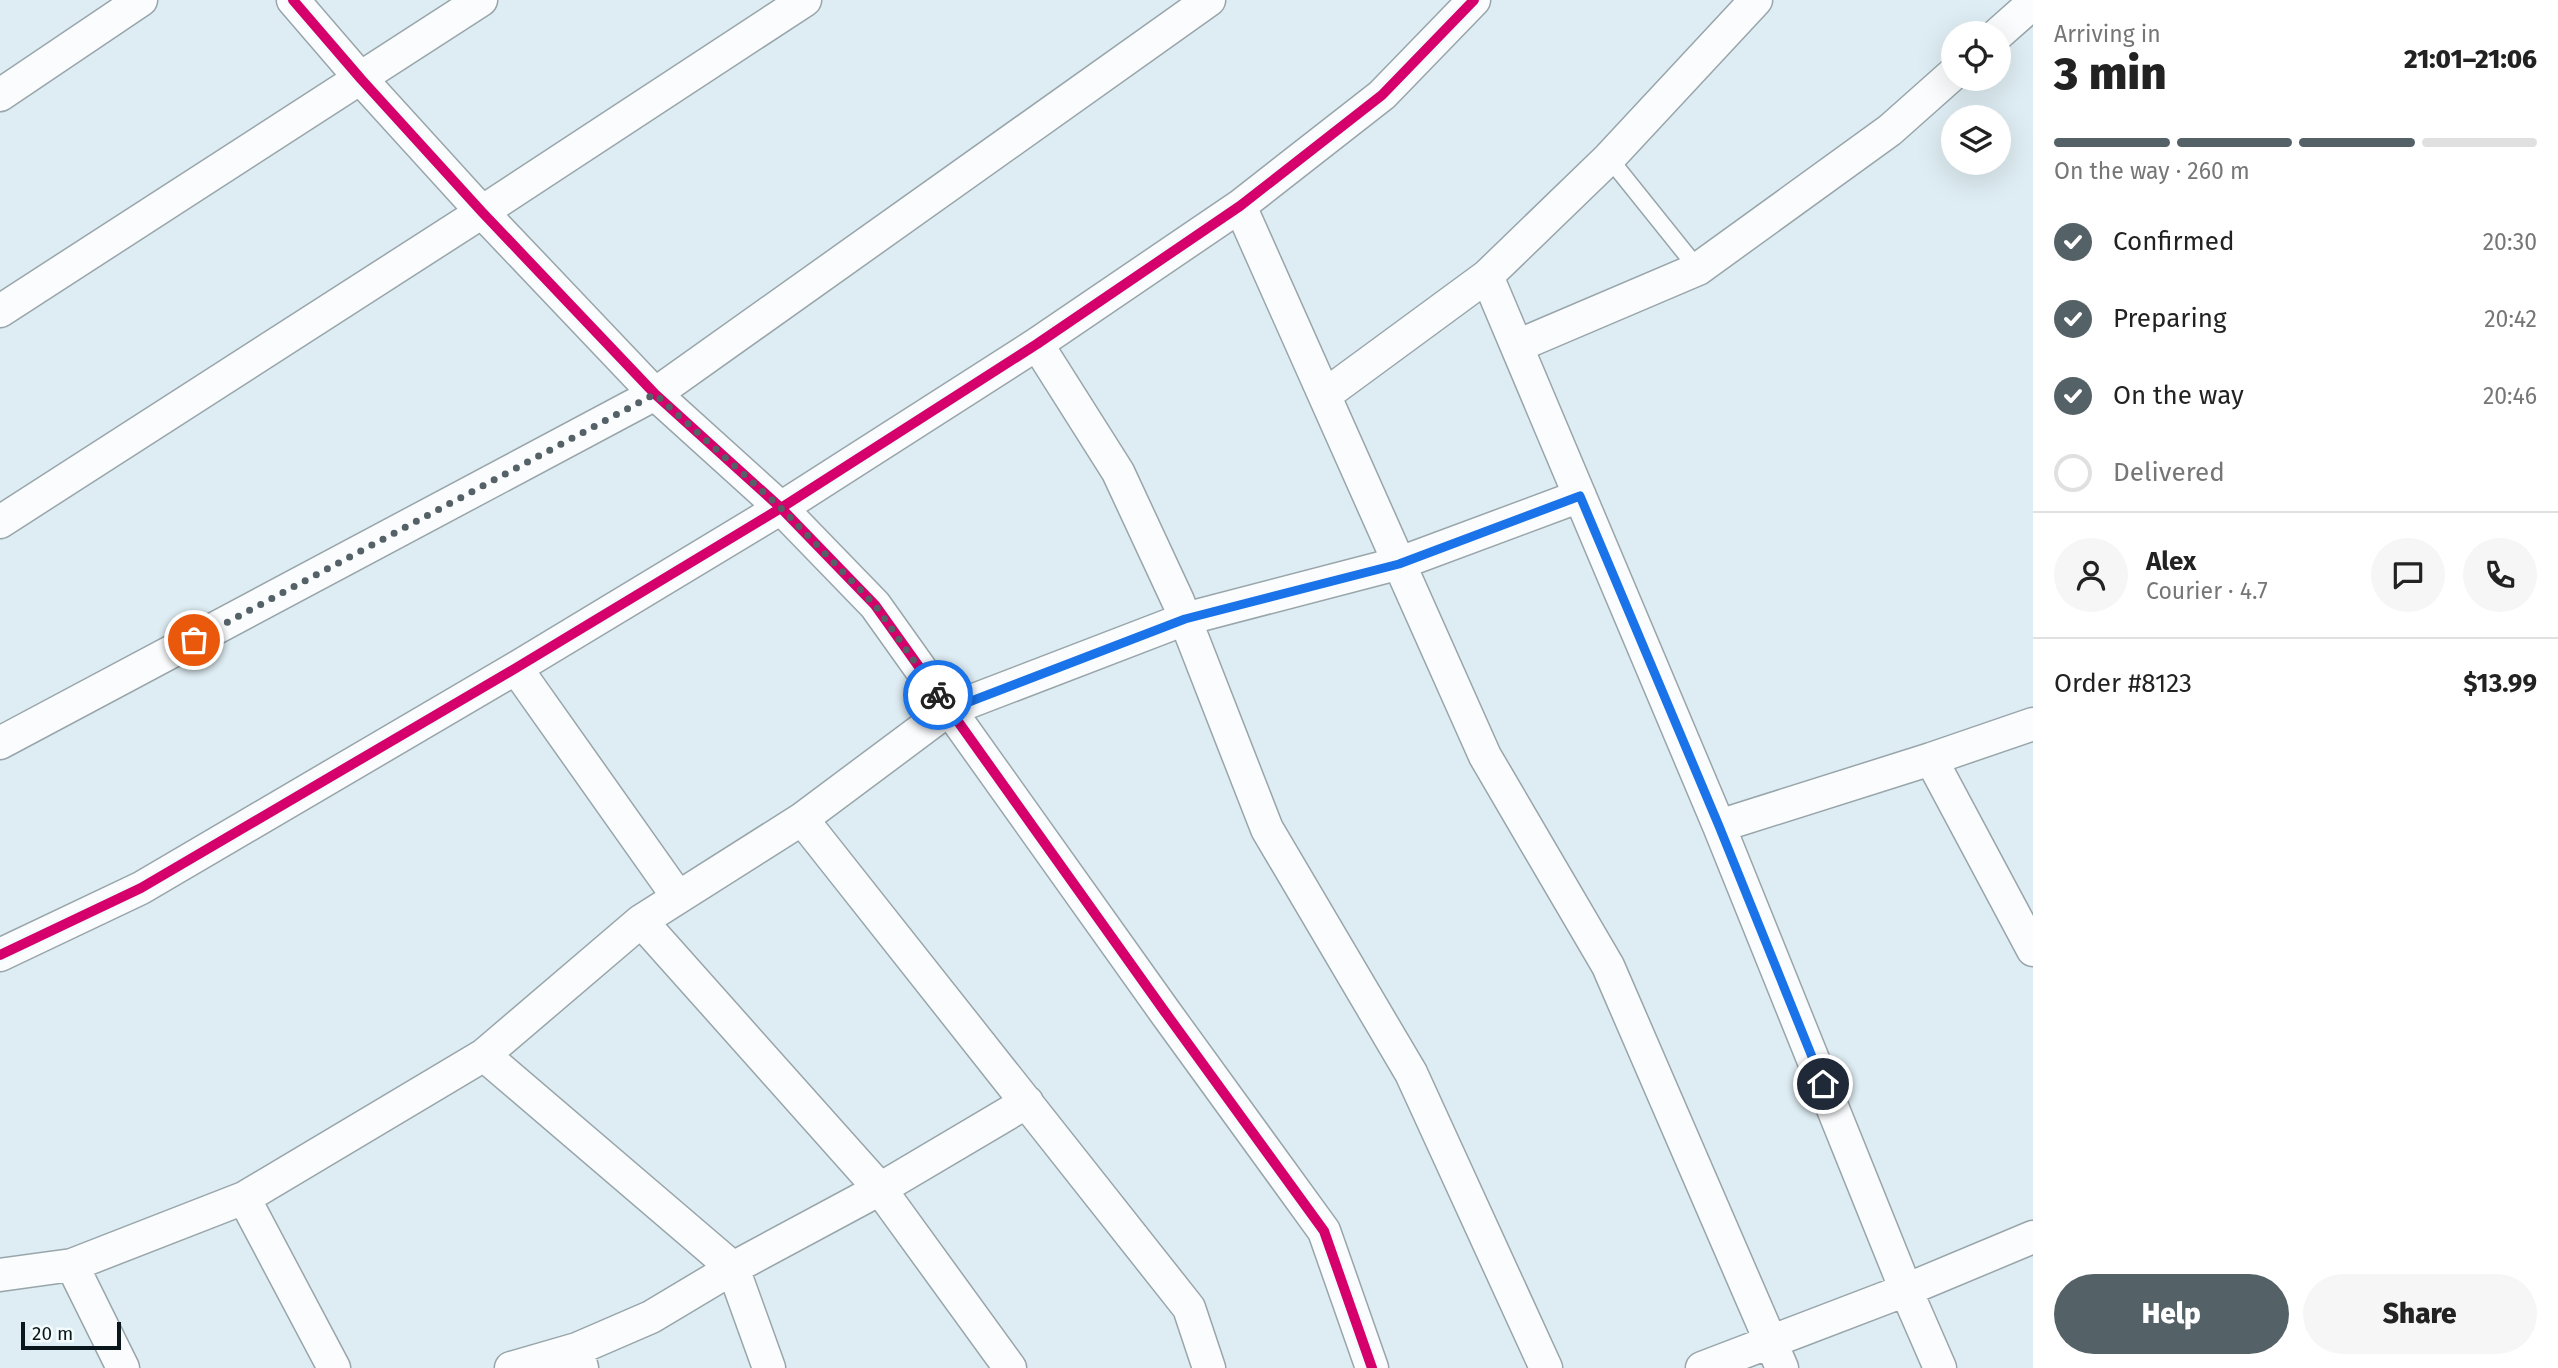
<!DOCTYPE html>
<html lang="en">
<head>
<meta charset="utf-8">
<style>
  body { margin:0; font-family:"Fira Sans",sans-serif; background:#f6f6f6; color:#222; height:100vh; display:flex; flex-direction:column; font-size:26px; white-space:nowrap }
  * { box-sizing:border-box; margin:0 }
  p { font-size:23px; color:#767676 }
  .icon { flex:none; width:38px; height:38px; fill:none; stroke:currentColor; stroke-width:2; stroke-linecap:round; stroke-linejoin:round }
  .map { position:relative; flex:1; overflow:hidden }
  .details { display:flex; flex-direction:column; background:#fff; width:525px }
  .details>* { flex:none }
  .buttons { position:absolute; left:1941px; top:21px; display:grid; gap:14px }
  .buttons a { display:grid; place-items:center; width:70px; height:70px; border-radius:50%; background:#fff; box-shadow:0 7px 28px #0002; font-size:35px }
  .scale { position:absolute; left:21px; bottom:18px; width:100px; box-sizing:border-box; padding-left:7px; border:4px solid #09161b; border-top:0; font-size:19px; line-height:24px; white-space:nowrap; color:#09161b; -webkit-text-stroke:5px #f4fbfd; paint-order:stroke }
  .pin { position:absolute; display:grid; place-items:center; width:60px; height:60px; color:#fff; margin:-30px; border:4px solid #fff; border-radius:50%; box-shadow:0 2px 7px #0007 }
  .courier { position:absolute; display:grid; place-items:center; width:70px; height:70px; margin:-35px; border:5px solid #1a73e8; border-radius:50%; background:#fff; color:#222; box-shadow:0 2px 9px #0007 }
  .overview em { font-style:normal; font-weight:800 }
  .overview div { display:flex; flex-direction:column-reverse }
  .overview { display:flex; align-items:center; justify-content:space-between; height:119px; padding:0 21px }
  h1 { font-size:46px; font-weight:800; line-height:52px }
  .bar { display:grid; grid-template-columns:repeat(4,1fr); gap:10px 7px; align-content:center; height:84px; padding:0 21px }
  .bar i { height:9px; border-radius:5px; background:#e0e0e0 }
  .bar .current { background:#546167 }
  .bar p { grid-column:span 4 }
  .line { display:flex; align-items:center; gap:18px; padding:0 21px; border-top:2px solid #e0e0e0 }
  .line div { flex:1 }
  .round { display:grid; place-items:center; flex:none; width:74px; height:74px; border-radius:37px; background:#f6f6f6 }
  ol { padding:0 21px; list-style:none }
  li { display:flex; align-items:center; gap:21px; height:77px }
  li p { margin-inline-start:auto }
  li .icon { padding:7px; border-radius:50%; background:#546167; color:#fff; stroke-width:4 }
  li:last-child { color:#767676 }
  li i { width:38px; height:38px; border:4px solid #e0e0e0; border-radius:50% }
  .button { display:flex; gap:14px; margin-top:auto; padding:14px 21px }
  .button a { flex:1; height:80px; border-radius:42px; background:#546167; color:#fff; font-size:28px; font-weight:800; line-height:80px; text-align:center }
  .button a+a { background:#f6f6f6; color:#222 }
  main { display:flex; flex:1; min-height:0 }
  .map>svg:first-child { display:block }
</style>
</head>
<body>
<main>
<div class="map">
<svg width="2033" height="1368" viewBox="0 0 2033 1368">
  <rect width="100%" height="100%" fill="#deedf3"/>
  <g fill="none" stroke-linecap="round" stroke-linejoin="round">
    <g stroke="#98a5aa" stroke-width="19">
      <path id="service" d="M1609 158 1698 269"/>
    </g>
    <g stroke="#98a5aa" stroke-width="35">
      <path id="minor" d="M293 0 361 79 482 212 655 394 781 508 875 605 1165 1012 1324 1231 1372 1368
        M1998 34 2033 3
        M0 95 141 0
        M1240 206 1485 756 1608 966 1782 1368
        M1487 276 1719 826 1906 1290 1940 1368
        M0 311 481 0
        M1037 344 1118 472 1178 601 1267 829 1411 1073 1546 1368
        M1517 346 1698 269 1890 130 1953 74
        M1325 395 1487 276 1609 158 1756 0
        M0 522 482 212 805 0
        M516 668 678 897
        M0 743 655 394 1209 0
        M1931 759 2033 950
        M802 819 1189 1308 1209 1368
        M1719 826 1931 759 2033 724
        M641 921 880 1189 1010 1368
        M0 955 141 888 516 668 781 508 1037 344 1240 206 1382 95 1474 0
        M484 1055 733 1268 769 1368
        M244 1198 484 1055 641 921 802 819 948 710 1185 619 1400 563 1580 496
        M72 1265 123 1368
        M0 1275 72 1265 244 1198 334 1368
        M511 1368 577 1349
        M582 1368 577 1349 651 1317 733 1268 880 1189 1027 1102
        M1702 1368 1906 1290 2033 1237"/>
    </g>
    <use href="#service" stroke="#fafcfd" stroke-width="16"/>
    <use href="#minor" stroke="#fafcfd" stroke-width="32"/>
    <g stroke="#f4fbfd" stroke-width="15">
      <path id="cycleway" d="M293 0 361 79 482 212 655 394 781 508 875 605 1165 1012 1324 1231 1372 1368
        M0 955 141 888 516 668 781 508 1037 344 1240 206 1382 95 1474 0"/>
    </g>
    <use href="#cycleway" stroke="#d6006c" stroke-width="10"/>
  </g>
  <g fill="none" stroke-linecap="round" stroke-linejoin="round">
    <path stroke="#546167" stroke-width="7" stroke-dasharray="0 12.6" d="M194 640 655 394 781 508 875 605 938 695"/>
    <path stroke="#1a73e8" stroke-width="9" d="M938 695 948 710 1185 619 1399 564 1580 496 1719 826 1823 1084"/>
  </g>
</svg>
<div class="buttons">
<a><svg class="icon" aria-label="locate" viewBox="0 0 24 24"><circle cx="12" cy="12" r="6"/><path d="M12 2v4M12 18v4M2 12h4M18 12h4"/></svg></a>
<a><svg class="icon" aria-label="layers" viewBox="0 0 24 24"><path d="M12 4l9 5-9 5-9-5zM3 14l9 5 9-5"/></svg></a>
</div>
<div class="scale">20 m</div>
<div class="pin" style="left:194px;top:640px;background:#ea580c"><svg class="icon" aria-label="bag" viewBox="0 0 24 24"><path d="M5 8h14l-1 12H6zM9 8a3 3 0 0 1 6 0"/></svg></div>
<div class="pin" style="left:1823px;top:1084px;background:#1f2937"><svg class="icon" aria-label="home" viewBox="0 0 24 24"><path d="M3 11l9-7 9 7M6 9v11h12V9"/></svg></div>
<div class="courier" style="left:938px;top:695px"><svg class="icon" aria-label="bike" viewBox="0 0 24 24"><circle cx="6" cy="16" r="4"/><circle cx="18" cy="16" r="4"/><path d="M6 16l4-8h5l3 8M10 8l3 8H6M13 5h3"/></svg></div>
</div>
<section class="details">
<div class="overview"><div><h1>3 min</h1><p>Arriving in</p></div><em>21:01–21:06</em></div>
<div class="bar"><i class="current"></i><i class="current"></i><i class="current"></i><i></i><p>On the way · 260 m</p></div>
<ol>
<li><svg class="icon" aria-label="check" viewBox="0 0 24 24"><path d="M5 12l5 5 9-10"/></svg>Confirmed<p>20:30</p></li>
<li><svg class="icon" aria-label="check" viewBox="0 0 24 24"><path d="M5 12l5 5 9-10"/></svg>Preparing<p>20:42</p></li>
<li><svg class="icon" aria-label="check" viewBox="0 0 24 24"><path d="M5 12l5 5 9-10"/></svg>On the way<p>20:46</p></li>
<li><i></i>Delivered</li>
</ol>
<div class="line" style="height:126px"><a class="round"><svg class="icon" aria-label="person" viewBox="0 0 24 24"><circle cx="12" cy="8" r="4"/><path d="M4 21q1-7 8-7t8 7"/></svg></a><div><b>Alex</b><p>Courier · 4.7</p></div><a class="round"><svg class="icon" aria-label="chat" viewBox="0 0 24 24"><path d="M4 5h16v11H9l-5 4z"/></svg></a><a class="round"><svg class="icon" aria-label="phone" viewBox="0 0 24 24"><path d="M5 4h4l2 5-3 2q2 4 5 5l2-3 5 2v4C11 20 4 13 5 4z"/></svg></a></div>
<div class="line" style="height:91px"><div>Order #8123</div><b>$13.99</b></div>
<div class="button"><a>Help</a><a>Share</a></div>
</section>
</main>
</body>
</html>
